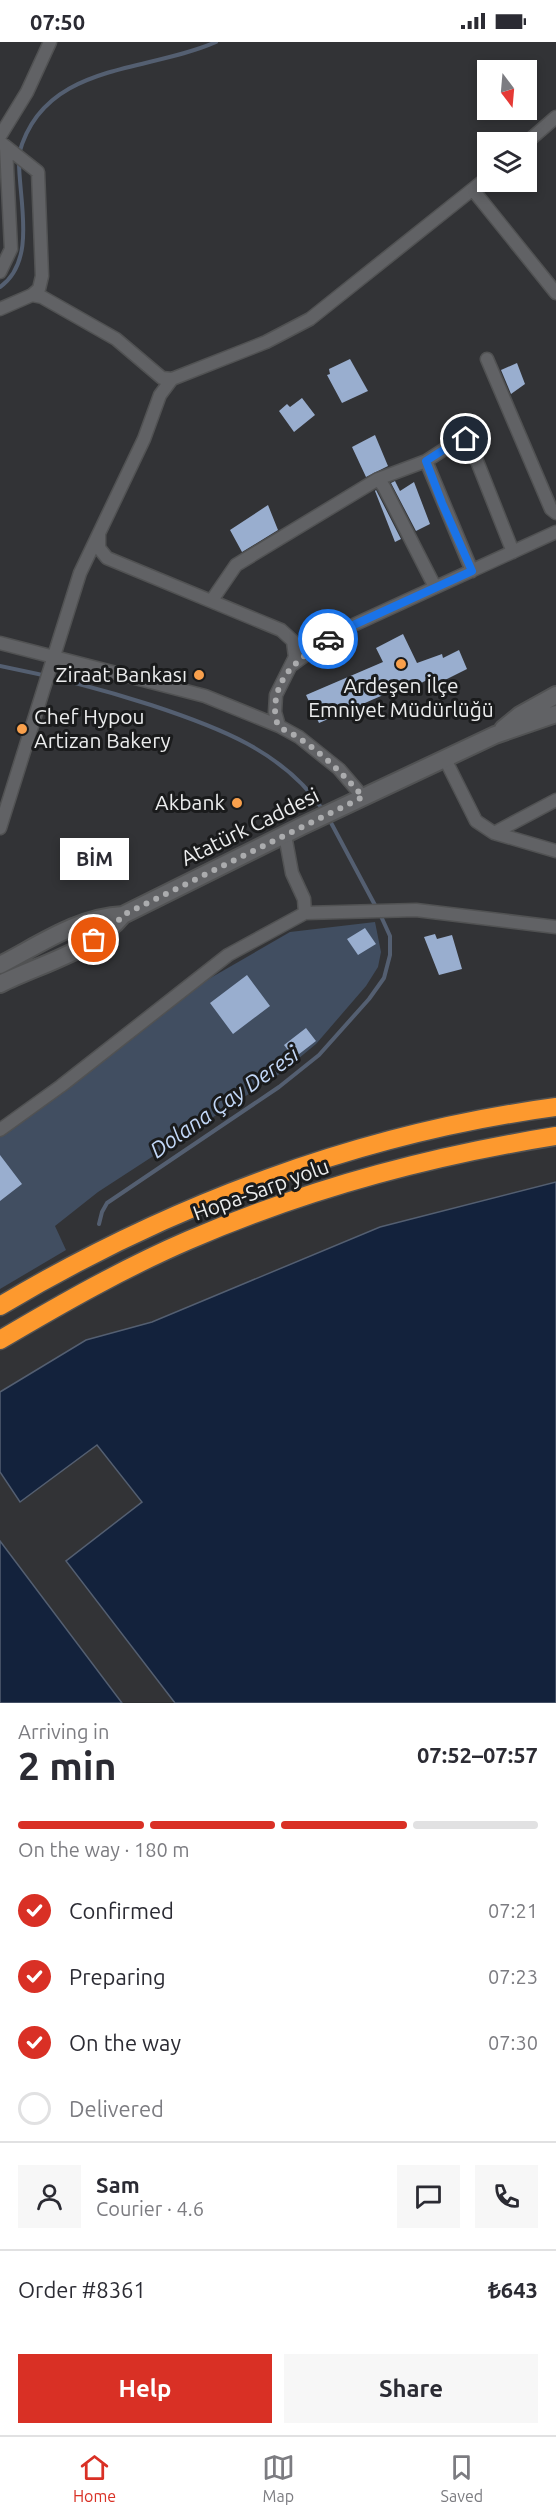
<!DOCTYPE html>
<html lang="en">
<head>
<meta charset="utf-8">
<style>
  body { margin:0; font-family:Ubuntu,sans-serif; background:#f7f7f7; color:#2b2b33; height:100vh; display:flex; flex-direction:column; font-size:22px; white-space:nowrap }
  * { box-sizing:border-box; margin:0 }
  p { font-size:20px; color:#7c7c81 }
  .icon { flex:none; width:33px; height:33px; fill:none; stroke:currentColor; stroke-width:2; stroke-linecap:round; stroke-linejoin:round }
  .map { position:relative; height:1661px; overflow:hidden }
  .panel { display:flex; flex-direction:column; background:#fff; flex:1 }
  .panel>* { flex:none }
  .needle { width:39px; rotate:164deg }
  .controls { position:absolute; left:477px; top:18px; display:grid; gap:12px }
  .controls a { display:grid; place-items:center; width:60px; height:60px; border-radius:0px; background:#fff; box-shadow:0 3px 9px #0003; font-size:30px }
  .pin { position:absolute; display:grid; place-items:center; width:51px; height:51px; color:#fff; margin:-26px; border:3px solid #fff; border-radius:50%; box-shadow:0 2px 6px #0007 }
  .courier { position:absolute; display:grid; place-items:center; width:60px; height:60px; margin:-30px; border:4px solid #1a73e8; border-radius:50%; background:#fff; color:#222; box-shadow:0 2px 8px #0007 }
  .bubble { position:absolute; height:42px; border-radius:0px; background:#fff; box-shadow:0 3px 9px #0003; font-size:20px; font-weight:700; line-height:42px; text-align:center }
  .overview em { font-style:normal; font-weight:700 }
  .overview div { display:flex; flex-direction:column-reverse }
  .overview { display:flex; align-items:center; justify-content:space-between; height:102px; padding:0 18px }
  h1 { font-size:39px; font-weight:700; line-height:45px }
  .bar { display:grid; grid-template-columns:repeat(4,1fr); gap:9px 6px; align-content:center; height:72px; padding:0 18px }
  .bar i { height:8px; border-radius:4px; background:#e1e1e2 }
  .bar .active { background:#d93025 }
  .bar p { grid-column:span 4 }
  .line { display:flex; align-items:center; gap:15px; padding:0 18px; border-top:2px solid #e1e1e2 }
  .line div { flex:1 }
  .round { display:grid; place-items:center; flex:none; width:63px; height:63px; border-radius:0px; background:#f7f7f7 }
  ol { padding:0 18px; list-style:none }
  li { display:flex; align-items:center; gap:18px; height:66px }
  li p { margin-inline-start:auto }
  li .icon { padding:6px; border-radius:50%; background:#d93025; color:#fff; stroke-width:4 }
  li:last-child { color:#7c7c81 }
  li i { width:33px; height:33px; border:3px solid #e1e1e2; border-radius:50% }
  .button { display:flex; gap:12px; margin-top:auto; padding:12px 18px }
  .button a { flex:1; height:69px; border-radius:0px; background:#d93025; color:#fff; font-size:24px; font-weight:700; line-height:69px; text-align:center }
  .button a+a { background:#f7f7f7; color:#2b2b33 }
  .status { display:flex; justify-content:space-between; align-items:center; height:42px; padding:0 30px; background:#fff; direction:ltr }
  .status svg { height:16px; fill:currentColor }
  .tabs { display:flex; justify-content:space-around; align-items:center; height:84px; border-top:2px solid #e1e1e2; background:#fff; font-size:16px; color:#7c7c81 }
  .tabs a { display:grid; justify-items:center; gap:3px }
  .tabs .active { color:#d93025 }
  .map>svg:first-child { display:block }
</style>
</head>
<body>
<div class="status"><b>07:50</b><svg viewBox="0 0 49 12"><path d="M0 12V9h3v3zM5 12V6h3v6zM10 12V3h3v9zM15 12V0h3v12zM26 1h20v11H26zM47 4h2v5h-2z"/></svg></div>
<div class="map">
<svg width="556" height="1661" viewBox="0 0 556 1661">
  <rect width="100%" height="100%" fill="#323336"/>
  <path fill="#414e61" d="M375 880 381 910 378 925 366 944 316 1002 281 1031 98 1150 55 1184 66 1208 0 1247V1093L200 942 290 890Z"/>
  <path fill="#13223c" stroke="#545f71" stroke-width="1.5" d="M556 1140V1661H175L66 1519 142 1460 97 1403 20 1460 0 1430V1350L86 1298 152 1280 380 1185Z
    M0 1499 122 1661H0Z"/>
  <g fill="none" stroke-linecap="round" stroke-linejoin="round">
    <path stroke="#545f71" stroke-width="4" d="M19 112C43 20 146 31 216 0
      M0 245C37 219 19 159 19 120
      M0 624C51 634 101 647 151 663 215 684 284 709 323 768
      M329 777 376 865
      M99 1182 102 1170 107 1161 279 1045 319 1013 369 957 384 936 390 913V894L380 872"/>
  </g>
  <path fill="#99aecf" d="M350 317 368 349 342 361 327 333 330 332 329 327Z
    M517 321 525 342 511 352 501 328Z
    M302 356 315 373 294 390 279 369 287 362 290 365Z
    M375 393 388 424 366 435 352 405Z
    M395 439 400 449 414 440 430 482 416 489 391 441Z
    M376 448 401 497 395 500 375 449Z
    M268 463 278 488 242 510 230 488Z
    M403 592 417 621 442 612 443 616 459 608 467 627 435 643 431 636 399 652 397 647 319 681 306 653 383 620 376 606Z
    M365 886 376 902 358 913 347 897Z
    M435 892 437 897 452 893 462 927 439 933 424 895Z
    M247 933 270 964 233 992 210 961Z
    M306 986 316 999 294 1016 284 1003Z
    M0 1113 22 1142 0 1159Z"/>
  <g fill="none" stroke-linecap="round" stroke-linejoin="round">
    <g stroke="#515253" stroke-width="15">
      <path id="street" d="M0 94 27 50 50 0
        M0 100 38 130 42 234 39 247 32 253
        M526 101 556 75
        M473 148 556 251
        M0 230 11 207 6 105
        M0 267 32 253 42 255 116 297 162 336 172 337 266 300 310 277 488 135
        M487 317 551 467 556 471
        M426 419 472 529
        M378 437 384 445 435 545
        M99 491V506L107 516 281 588 293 599 295 615 276 653 275 670 279 684
        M212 558 236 523 378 437 426 419 454 401 466 397 471 404 513 510
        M0 601 205 654 279 684 299 695 339 727 363 755
        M292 623 336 591 556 490
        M445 717 476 779 494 791 556 809
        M0 786 80 531 144 397 160 353 172 337
        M494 791 556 758
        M305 871 416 868 556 885
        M0 1088 61 1044 228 913 305 871 304 857 292 831 285 793"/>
    </g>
    <g stroke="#515253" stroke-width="20">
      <path id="secondary" d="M503 687 520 673 556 653
        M0 923C39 903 78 875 123 873L302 784 495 693 556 672
        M0 942C40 922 94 909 123 873"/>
    </g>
    <g stroke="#515253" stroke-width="21">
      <path id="highway" d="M0 1264C169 1163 360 1091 556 1065
        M0 1298C61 1262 124 1226 189 1198 307 1147 430 1114 556 1094"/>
    </g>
    <use href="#street" stroke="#616265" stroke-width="12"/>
    <use href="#secondary" stroke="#616265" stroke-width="16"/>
    <use href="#highway" stroke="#fd992e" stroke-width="18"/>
  </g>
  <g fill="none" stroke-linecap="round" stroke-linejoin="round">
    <path stroke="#abacae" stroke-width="6" stroke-dasharray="0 10.8" d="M94 898 113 885 123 873 363 755C344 733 324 713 299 696 294 692 284 689 279 684 276 681 275 672 275 667 276 631 302 615 328 597"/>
    <path stroke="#1a73e8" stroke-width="8" d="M328 597 336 591 472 529 442 461 426 419 454 401 466 397"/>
  </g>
  <g fill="#f9a04c" stroke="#1a1b1c" stroke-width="2">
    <circle cx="401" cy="622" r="6"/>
    <circle cx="199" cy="633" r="6"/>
    <circle cx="22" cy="687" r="6"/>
    <circle cx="237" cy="761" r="6"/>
  </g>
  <g text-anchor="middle" stroke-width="6" stroke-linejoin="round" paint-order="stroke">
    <g font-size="21" fill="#ecedee" stroke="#1a1b1c" text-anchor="end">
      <text x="187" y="640">Ziraat Bankası</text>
      <text x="401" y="651" text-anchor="middle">Ardeşen İlçe<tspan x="401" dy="24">Emniyet Müdürlüğü</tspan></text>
      <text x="34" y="682" text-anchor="start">Chef Hypou<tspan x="34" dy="24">Artizan Bakery</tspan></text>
      <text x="225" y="768">Akbank</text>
    </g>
    <g font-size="21" fill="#ecedee" stroke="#1a1b1c">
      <text transform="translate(250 785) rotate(-26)" y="7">Atatürk Caddesi</text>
      <text transform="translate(261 1148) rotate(-20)" y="7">Hopa-Sarp yolu</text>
    </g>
    <g font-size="22" font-style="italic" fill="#c2d7f7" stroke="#1a1b1c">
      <text transform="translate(224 1060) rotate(-35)" y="8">Dolana Çay Deresi</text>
    </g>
  </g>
</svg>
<div class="controls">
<a><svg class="needle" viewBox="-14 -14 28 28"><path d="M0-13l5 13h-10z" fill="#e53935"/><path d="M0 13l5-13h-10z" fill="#7c7c81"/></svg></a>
<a><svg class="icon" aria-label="layers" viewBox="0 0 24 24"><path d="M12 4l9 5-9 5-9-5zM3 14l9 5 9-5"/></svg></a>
</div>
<div class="pin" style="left:94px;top:898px;background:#ea580c"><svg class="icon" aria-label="bag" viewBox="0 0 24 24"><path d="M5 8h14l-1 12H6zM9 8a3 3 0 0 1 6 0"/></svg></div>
<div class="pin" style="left:466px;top:397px;background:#1f2937"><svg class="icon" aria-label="home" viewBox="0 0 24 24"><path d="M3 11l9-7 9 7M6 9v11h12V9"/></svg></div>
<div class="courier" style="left:328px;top:597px"><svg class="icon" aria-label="car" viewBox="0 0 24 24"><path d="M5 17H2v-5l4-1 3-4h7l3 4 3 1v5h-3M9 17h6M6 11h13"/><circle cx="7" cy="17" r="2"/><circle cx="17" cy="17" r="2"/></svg></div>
<div class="bubble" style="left:60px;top:796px;width:69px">BİM</div>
</div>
<section class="panel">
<div class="overview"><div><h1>2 min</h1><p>Arriving in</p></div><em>07:52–07:57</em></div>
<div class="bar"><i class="active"></i><i class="active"></i><i class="active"></i><i></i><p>On the way · 180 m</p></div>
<ol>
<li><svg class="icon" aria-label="check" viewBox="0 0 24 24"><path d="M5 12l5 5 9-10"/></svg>Confirmed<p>07:21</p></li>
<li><svg class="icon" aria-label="check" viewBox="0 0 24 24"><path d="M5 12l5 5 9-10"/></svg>Preparing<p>07:23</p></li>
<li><svg class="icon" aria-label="check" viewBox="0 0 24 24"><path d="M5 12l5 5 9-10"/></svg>On the way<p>07:30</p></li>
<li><i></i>Delivered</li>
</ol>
<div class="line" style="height:108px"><a class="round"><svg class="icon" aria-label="person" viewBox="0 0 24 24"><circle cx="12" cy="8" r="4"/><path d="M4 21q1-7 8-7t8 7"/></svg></a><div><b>Sam</b><p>Courier · 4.6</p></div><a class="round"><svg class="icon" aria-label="chat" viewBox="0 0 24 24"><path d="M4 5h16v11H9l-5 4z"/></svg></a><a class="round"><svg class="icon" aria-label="phone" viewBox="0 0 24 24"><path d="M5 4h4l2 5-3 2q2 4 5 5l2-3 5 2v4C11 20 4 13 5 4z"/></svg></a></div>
<div class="line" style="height:78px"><div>Order #8361</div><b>₺643</b></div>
<div class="button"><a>Help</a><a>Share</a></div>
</section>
<nav class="tabs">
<a class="active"><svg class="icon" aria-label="home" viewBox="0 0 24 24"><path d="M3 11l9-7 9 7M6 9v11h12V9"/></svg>Home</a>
<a><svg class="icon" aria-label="map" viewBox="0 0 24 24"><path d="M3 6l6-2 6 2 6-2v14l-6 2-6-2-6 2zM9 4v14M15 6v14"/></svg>Map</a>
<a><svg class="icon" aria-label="saved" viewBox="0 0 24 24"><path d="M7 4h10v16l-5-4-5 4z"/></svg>Saved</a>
</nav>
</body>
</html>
